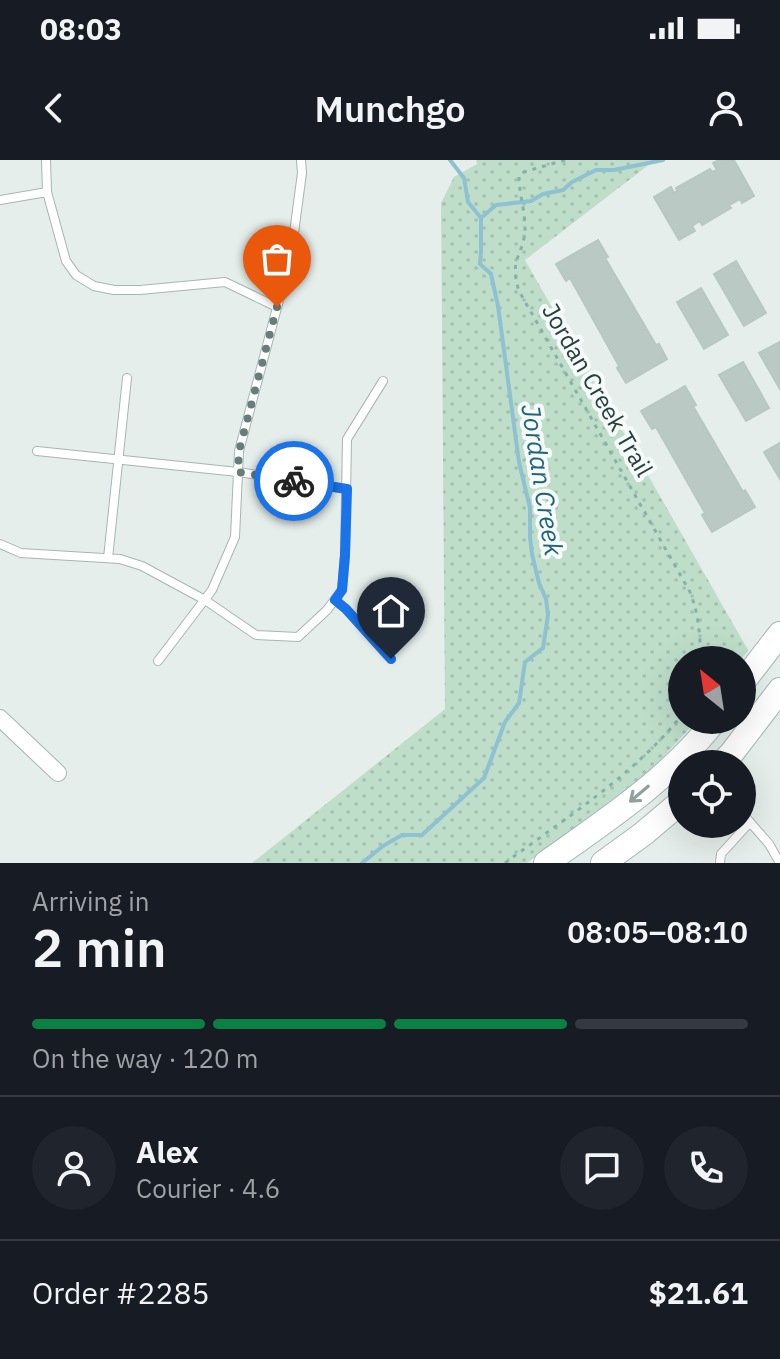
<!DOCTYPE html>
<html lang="en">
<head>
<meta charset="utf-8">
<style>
  body { margin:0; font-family:"IBM Plex Sans",sans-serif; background:#20242c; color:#f1f3f6; height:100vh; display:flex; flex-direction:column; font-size:30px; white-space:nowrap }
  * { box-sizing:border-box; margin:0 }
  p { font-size:26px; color:#9ea1a6 }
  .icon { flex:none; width:44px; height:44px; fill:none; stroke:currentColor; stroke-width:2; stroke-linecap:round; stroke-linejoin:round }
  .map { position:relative; height:703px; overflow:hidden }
  .panel { display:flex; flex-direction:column; background:#171b24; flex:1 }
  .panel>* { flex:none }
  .needle { width:52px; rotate:330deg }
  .buttons { position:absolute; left:668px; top:486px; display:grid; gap:16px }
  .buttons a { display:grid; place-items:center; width:88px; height:88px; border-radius:50%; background:#171b24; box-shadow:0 8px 32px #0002; font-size:40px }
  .pin { position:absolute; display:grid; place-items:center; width:68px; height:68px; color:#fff; margin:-82px -34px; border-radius:50% 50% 50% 0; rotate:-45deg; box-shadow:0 0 8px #0007 }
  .pin .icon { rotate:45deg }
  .courier { position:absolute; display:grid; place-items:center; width:80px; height:80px; margin:-40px; border:6px solid #1a73e8; border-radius:50%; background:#fff; color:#222; box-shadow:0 2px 10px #0007 }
  .summary em { font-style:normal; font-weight:600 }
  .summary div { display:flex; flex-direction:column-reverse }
  .summary { display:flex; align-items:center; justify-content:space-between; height:136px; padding:0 32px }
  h1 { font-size:52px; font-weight:600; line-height:60px }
  .bar { display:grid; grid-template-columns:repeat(4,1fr); gap:12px 8px; align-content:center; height:96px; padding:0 32px }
  .bar i { height:10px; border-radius:6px; background:#363941 }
  .bar .selected { background:#0b8043 }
  .bar p { grid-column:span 4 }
  .line { display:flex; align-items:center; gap:20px; padding:0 32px; border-top:2px solid #363941 }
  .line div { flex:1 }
  .round { display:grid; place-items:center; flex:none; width:84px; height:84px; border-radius:42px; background:#20242c }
  .status { display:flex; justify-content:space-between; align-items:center; height:56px; padding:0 40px; background:#171b24; direction:ltr }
  .status svg { height:22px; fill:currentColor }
  header { display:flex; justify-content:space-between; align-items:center; height:104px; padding:0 32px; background:#171b24; font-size:36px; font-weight:600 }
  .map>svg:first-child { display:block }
</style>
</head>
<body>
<div class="status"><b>08:03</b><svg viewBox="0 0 49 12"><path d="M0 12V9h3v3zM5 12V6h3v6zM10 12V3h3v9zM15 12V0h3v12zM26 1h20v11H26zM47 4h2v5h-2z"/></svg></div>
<header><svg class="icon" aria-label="back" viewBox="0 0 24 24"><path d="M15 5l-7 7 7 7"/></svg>Munchgo<svg class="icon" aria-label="person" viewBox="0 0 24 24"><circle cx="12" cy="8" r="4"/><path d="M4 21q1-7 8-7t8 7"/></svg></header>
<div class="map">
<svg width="780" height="703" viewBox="0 0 780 703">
  <defs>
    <pattern id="grass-dots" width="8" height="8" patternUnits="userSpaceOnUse" patternTransform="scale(2)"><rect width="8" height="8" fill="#bedeca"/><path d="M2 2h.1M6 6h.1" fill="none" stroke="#a3c0ae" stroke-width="1.8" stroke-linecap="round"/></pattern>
  </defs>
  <rect width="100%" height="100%" fill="#e5eeeb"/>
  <path fill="url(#grass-dots)" d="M476 0H655L525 100 748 490 741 500H682V560H697L658 603 634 625 527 703H252L445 549 441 43 454 17 477 4Z"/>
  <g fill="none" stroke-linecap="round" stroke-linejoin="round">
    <path stroke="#8ec1d1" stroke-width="4" d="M450 0 464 18 468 42 481 58
      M362 703 383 686 402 675H422L484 618 505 562 519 543 525 502 543 488 548 455 546 439 539 423 532 394 530 377V348L519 302 498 146 491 114 480 104 481 92V58L496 45 531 41 543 34 563 30 572 22 596 10H614L663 0"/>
  </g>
  <path fill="#bac9c4" stroke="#b7c8c2" stroke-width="2" d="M719 0H734L754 36 742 43 740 39 729 45 731 48 702 65 700 61 692 66 695 71 679 80 654 37 671 27 674 33 677 31 676 28 710 9 712 12 717 10 713 3Z
    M598 80 608 97 605 98 656 185 659 184 667 199 626 223 617 208 619 206 570 118 566 121 556 104Z
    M736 101 766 153 744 166 714 114Z
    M701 128 728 175 704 189 677 142Z
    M780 182V229L759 193Z
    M743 202 769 248 746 261 719 215Z
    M685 226 696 245 693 246 743 332 745 330 755 347 712 372 702 355 705 353 656 267 652 269 641 251Z
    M780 283V319L764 292Z"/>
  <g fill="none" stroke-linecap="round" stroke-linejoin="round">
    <g stroke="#a7b6b3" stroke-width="10">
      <path id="service" d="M47 32 66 101 76 115 94 126 114 130H140L225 122 277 147
        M0 40 47 32 46 0
        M37 291 238 312 347 329
        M0 384 21 393 120 399 142 406 205 440 256 475 298 477 327 450 342 430 345 395 347 279 383 221
        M108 398 127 218
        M335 440 346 449 391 499
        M158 501 212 430 235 377 239 291 291 95 302 13 301 0
        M742 653 769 684 780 703
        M720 703 721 694 750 662"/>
    </g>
    <g stroke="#a7b6b3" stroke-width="18">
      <path id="minor" d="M0 558 58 613"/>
    </g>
    <g stroke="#a3b9b4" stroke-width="26">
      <path id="secondary" d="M742 523 780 474
        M721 604 731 594 780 530
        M546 703C604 662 671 618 715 560
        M603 703 643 674 682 641"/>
    </g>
    <path stroke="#86b1a7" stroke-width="3" stroke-dasharray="4 6" stroke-linecap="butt" d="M565 0 524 12 519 16C519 34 525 50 525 68 525 94 508 98 519 131L690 432C699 455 700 476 701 500
      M505 703C567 657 634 615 682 555"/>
    <use href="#service" stroke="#fff" stroke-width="8"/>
    <use href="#minor" stroke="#fff" stroke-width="16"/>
    <use href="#secondary" stroke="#fff" stroke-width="24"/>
  </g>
  <defs><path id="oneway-shaft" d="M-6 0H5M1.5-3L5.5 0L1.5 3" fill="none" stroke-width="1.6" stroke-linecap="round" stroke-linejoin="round" transform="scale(2)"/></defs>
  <use stroke="#92a09d" href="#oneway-shaft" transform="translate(639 634) rotate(140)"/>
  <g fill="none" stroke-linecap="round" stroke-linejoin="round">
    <path stroke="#687d79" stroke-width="8" stroke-dasharray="0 14.4" d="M277 147 239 291 238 312 294 321"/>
    <path stroke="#1a73e8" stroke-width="10" d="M294 321 347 329 345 395 342 430 335 440 346 449 391 499"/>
  </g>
  <g text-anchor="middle" stroke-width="8" stroke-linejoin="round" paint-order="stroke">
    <g font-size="24" fill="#24403b" stroke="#f6faf8">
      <text transform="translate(597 230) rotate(60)" y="8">Jordan Creek Trail</text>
    </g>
    <g font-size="26" font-style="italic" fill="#1e647b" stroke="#f6faf8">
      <text transform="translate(542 320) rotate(81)" y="9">Jordan Creek</text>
    </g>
  </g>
</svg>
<div class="buttons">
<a><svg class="needle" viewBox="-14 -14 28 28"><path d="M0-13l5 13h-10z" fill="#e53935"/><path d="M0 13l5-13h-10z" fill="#9ea1a6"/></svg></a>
<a><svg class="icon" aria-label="locate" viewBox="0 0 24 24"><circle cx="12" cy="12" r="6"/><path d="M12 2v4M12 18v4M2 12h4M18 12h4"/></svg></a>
</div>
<div class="pin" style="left:277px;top:147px;background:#ea580c"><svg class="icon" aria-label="bag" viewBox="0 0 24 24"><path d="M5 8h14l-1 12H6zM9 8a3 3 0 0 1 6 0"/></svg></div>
<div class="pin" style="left:391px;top:499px;background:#1f2937"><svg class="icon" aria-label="home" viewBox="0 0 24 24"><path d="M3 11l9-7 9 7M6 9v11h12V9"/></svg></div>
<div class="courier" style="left:294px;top:321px"><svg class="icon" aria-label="bike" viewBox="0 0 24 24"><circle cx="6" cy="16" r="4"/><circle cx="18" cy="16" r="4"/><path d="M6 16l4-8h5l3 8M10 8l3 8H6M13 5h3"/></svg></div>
</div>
<section class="panel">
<div class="summary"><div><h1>2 min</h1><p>Arriving in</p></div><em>08:05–08:10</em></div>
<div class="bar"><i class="selected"></i><i class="selected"></i><i class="selected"></i><i></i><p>On the way · 120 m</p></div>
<div class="line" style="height:144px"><a class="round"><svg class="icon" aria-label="person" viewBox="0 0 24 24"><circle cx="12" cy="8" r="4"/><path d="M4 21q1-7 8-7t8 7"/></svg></a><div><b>Alex</b><p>Courier · 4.6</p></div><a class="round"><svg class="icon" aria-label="chat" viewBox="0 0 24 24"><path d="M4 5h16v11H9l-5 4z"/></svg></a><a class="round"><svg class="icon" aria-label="phone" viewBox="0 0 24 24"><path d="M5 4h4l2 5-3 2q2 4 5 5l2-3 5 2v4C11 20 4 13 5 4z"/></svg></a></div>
<div class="line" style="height:104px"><div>Order #2285</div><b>$21.61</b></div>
</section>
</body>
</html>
